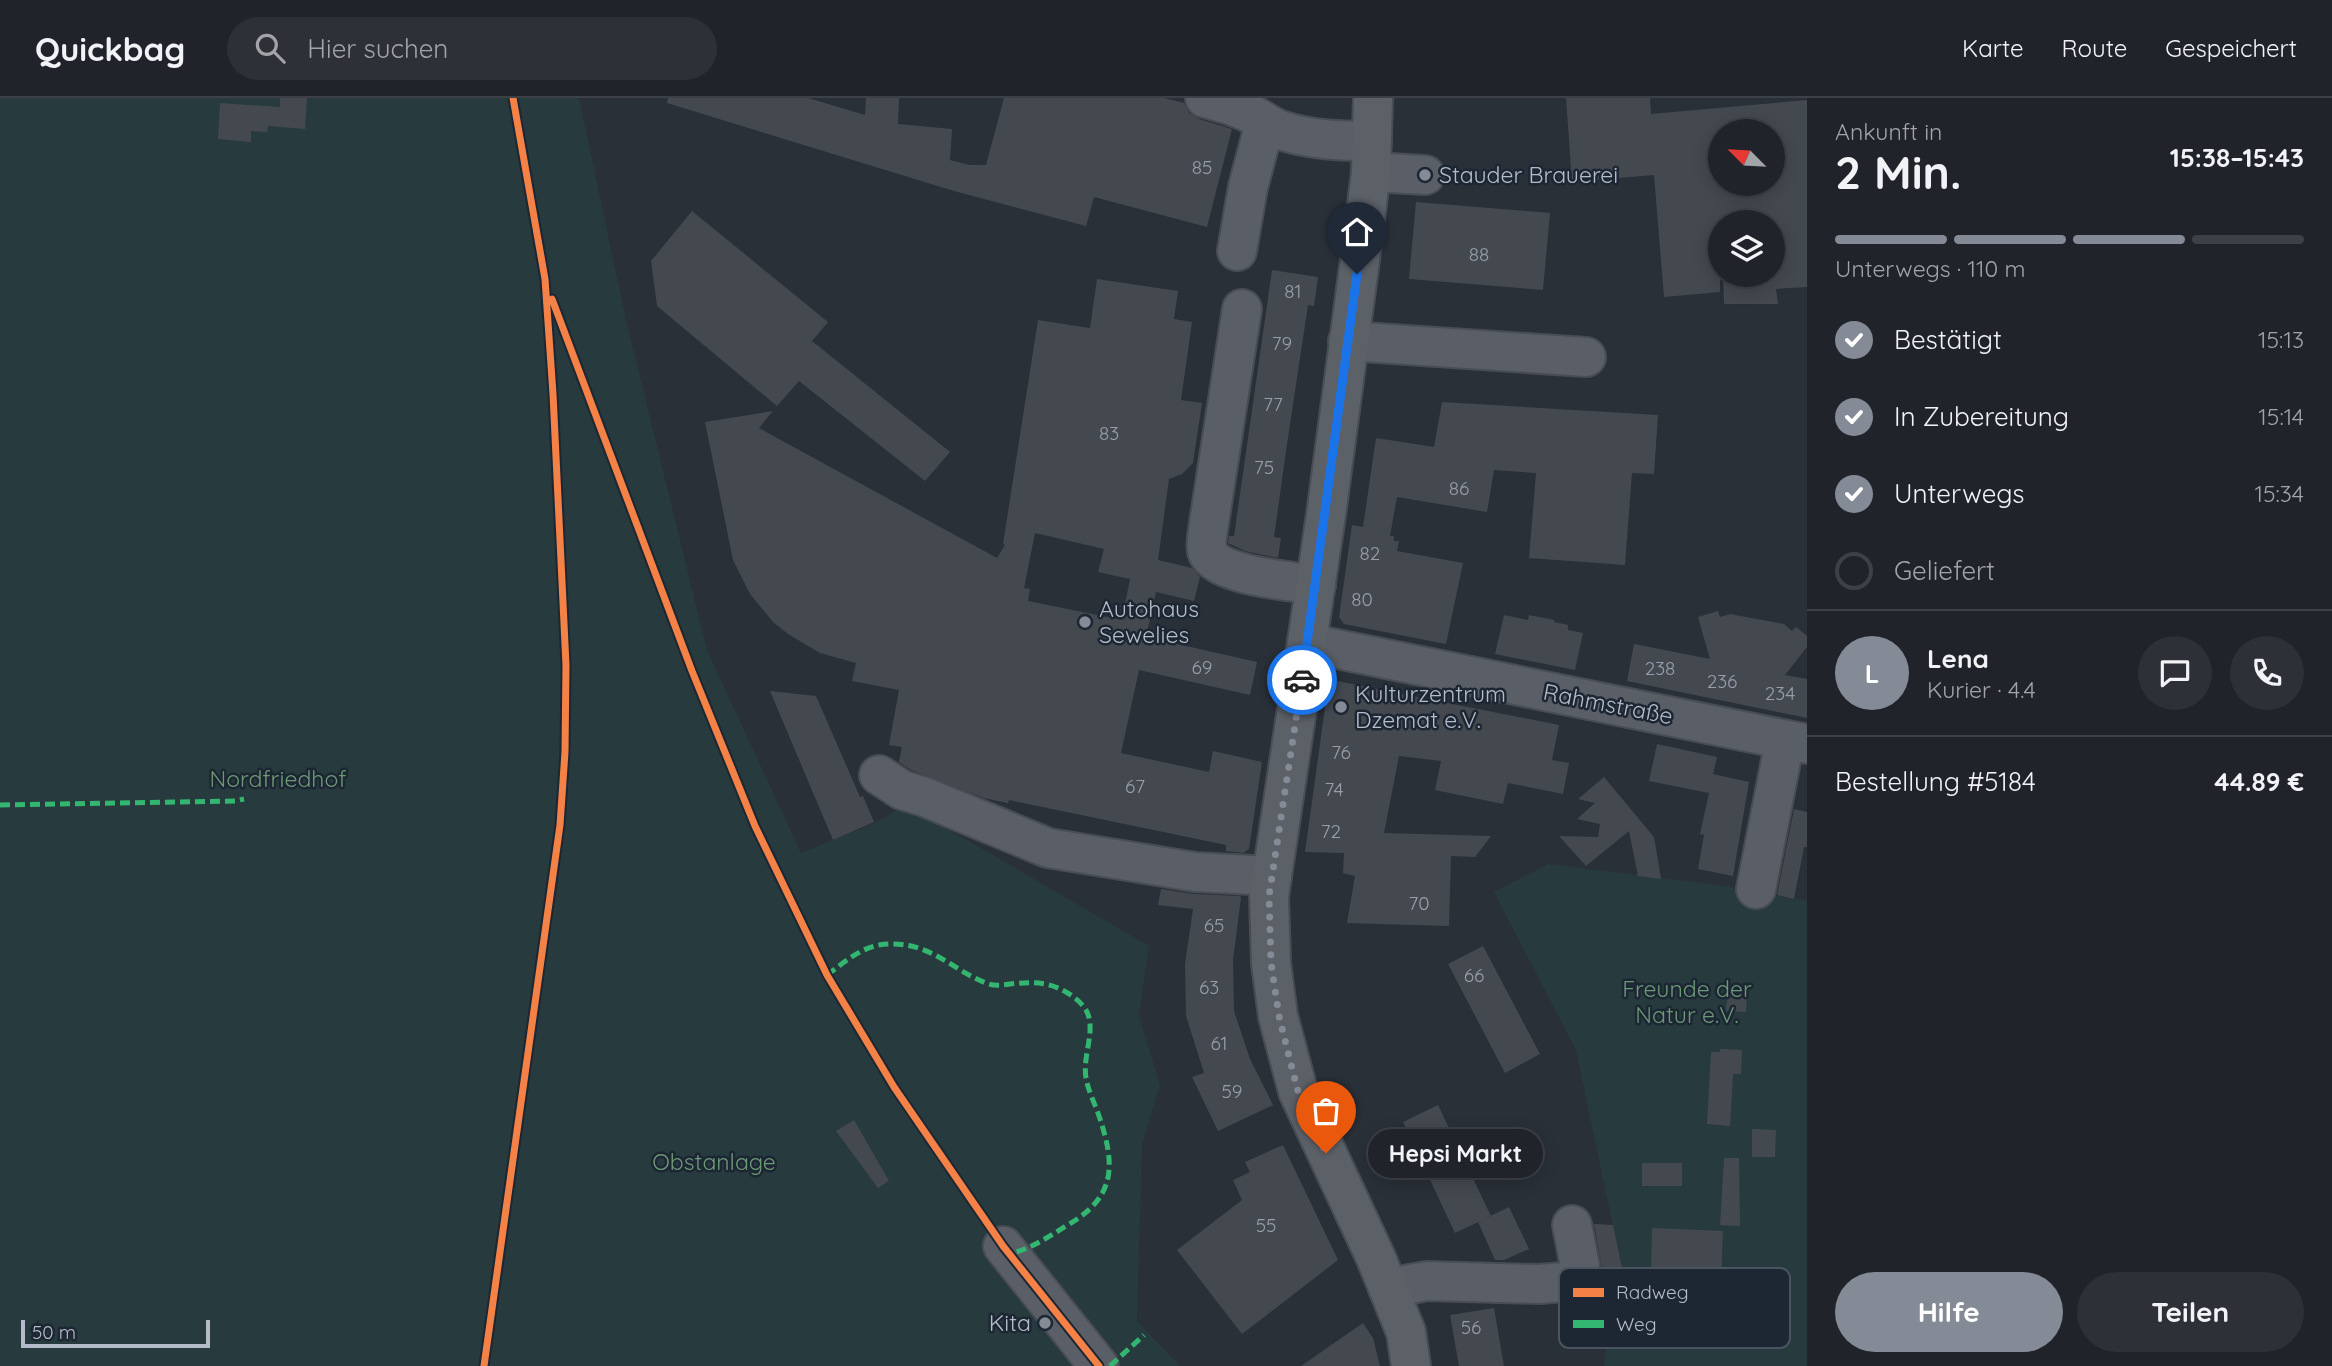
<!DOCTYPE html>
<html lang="de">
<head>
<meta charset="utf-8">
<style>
  body { margin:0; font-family:Quicksand,sans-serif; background:#2d3036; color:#f1f3f6; height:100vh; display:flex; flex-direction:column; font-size:26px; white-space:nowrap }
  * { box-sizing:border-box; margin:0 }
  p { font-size:23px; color:#a2a4a8 }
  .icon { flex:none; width:38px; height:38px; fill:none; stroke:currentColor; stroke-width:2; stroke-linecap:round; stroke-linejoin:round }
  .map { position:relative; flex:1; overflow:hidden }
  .drawer { display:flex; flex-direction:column; background:#20242a; width:525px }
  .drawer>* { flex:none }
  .needle { width:46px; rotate:294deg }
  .tools { position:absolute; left:1708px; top:21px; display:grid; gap:14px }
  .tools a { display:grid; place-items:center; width:77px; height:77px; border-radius:50%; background:#20242a; box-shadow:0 4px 18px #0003,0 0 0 2px #3d4147; font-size:35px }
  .scale { position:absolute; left:21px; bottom:18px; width:189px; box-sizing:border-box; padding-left:7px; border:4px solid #b4bcc9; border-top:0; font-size:19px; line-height:24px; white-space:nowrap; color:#b4bcc9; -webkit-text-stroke:5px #1d2633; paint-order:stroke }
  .pin { position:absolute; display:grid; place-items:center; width:60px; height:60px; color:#fff; margin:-72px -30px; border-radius:50% 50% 50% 0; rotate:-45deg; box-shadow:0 0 7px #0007 }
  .pin .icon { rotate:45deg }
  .courier { position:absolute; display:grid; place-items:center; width:70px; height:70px; margin:-35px; border:5px solid #1a73e8; border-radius:50%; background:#fff; color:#222; box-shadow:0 2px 9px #0007 }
  .bubble { position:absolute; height:49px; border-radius:24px; background:#20242a; box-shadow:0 4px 18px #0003,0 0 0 2px #3d4147; font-size:23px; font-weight:700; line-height:49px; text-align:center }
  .overview em { font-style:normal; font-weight:700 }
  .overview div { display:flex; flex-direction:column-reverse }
  .overview { display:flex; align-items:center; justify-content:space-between; height:119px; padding:0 28px }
  h1 { font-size:46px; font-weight:700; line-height:52px }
  .bar { display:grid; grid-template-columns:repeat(4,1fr); gap:10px 7px; align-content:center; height:84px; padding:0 28px }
  .bar i { height:9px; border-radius:5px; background:#3d4147 }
  .bar .selected { background:#848b96 }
  .bar p { grid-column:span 4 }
  .line { display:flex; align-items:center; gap:18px; padding:0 28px; border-top:2px solid #3d4147 }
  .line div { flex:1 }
  .round { display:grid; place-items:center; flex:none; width:74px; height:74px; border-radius:37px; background:#2d3036 }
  ol { padding:0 28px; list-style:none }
  li { display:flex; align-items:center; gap:21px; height:77px }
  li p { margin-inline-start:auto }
  li .icon { padding:7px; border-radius:50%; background:#848b96; color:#fff; stroke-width:4 }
  li:last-child { color:#a2a4a8 }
  li i { width:38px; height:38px; border:4px solid #3d4147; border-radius:50% }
  .action { display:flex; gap:14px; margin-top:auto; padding:14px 28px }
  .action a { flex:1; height:80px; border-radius:42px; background:#848b96; color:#fff; font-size:28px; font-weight:700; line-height:80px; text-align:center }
  .action a+a { background:#2d3036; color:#f1f3f6 }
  header { display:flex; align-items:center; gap:42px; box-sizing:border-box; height:98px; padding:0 35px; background:#20242a; border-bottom:2px solid #3d4147 }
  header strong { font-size:33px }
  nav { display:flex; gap:38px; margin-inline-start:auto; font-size:24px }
  .search { width:490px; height:63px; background:#2d3036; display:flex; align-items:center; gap:18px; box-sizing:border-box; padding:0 24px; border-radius:38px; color:#a2a4a8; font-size:26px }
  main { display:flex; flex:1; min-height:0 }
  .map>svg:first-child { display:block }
</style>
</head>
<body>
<header>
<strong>Quickbag</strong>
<div class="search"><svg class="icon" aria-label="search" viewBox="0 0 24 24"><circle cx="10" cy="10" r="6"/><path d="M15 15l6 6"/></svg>Hier suchen</div>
<nav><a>Karte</a><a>Route</a><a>Gespeichert</a></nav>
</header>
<main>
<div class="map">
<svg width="1807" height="1268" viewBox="0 0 1807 1268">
  <rect width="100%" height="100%" fill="#2a3038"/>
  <path fill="#273a3e" d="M0 0H579L626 222 707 552 801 755 875 725 905 706 1149 848 1139 917 1160 988 1142 1046 1137 1223 1180 1268H0Z
    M1548 766 1732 789 1807 803V1268H1604L1612 1200H1628L1576 952 1494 794Z"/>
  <path fill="#444950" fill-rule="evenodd" d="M280 0H307L305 31 268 28 267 34 251 33V44L218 41 220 5 280 9Z
    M668 0H808L865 17 866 0H899L898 26 952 31 950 62 969 67H986L1004 0H1164L1184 5 1189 15 1199 21 1232 31 1207 129 1094 99 1086 128 954 93 667 5Z
    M1566 0H1650L1651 16 1807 2V189L1776 191 1778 206H1724L1723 177H1773V124H1720V194L1664 199 1654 77 1572 84ZM1720 33H1773V86H1720Z
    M1416 104 1550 115 1543 192 1409 181Z
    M692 113 828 224 812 243 950 354 925 383 799 283 777 308 657 208 651 163Z
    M1272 172 1318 179 1314 208 1308 207 1286 353 1274 439 1281 440 1278 460 1245 453 1228 445 1229 438H1234Z
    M1097 181 1178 193 1174 221 1192 224 1181 302 1202 305 1193 365 1182 376 1169 381 1158 462 1192 470 1200 479 1194 503 1156 494 1146 539 1257 564 1250 597 1139 572 1121 655 1209 674 1213 653 1262 664 1249 751 1243 755 1226 753V747L1009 702 1008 705 984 700 911 672 899 664 902 649 889 647 899 592 852 583 856 565 820 555 788 536 773 524 750 496 733 462 705 324 773 313 759 330 997 460 1005 447 1003 446 1038 222 1090 230ZM1035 435 1104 451 1098 474 1130 481 1122 522 1028 503 1030 491 1024 490Z
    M1442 304 1658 317 1654 376 1632 375 1625 467 1529 460 1536 375 1494 372 1487 414 1397 399 1390 438H1394V443H1399L1397 453 1463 465 1446 546 1344 526 1339 519 1352 427 1363 429 1376 340 1434 349Z
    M1718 513 1720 519 1730 516 1784 526 1792 533 1796 529 1807 538V549L1785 577 1807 581V620L1627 583 1634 546 1710 561 1698 519Z
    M1504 517 1528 522 1529 517 1554 522V524L1568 527V532L1583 535 1575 572 1495 556Z
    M1337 583 1559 627 1552 662 1569 665 1563 696 1508 685 1503 706 1435 692 1441 663 1399 658 1384 735 1491 738 1475 759 1451 758 1449 828 1347 825 1355 778 1343 775 1344 755 1305 754 1328 588Z
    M770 593 816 598 860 699 863 698 874 724 833 742Z
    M1657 646 1717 659 1713 676 1749 684 1733 778 1698 771 1704 737 1700 736 1709 695 1649 683Z
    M1604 679 1654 739 1661 781 1638 778 1629 733 1586 768 1559 738 1598 739 1600 726 1577 721 1595 705 1578 701Z
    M1794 711 1807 714V749H1804L1794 801 1777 797Z
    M1161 791 1194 796 1240 798 1241 800 1233 862 1234 913 1250 961 1273 1007 1218 1033 1192 979 1204 975 1186 918 1185 866 1193 811 1158 807Z
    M1483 848 1540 956 1505 975 1448 866Z
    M1728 893 1747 895 1746 914 1726 913Z
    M1720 951 1742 952 1741 976H1733L1730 1028 1707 1026 1711 954H1720Z
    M1438 1007 1491 1118 1455 1135 1403 1024Z
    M854 1022 889 1083 878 1090 836 1033Z
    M1752 1031 1776 1032 1775 1059H1752Z
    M1283 1047 1338 1162 1242 1236 1177 1152 1242 1102 1233 1082 1250 1074 1245 1064Z
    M1724 1060H1739L1740 1128 1720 1127Z
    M1642 1065H1682V1088H1642Z
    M1509 1109 1529 1151 1504 1162H1495L1478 1124Z
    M1594 1126 1613 1127 1625 1184 1605 1188Z
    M1652 1130 1723 1133 1721 1184 1763 1186 1762 1203 1701 1202 1702 1198 1692 1197 1693 1173 1651 1172Z
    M1494 1210 1504 1268H1459L1450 1217Z
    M1363 1225 1373 1240 1380 1268H1301Z"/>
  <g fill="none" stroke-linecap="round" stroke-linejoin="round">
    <g stroke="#484c53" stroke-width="42">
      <path id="minor" d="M1205 0C1220 4 1237 8 1251 16 1261 21 1269 28 1280 32 1309 42 1341 43 1372 43
        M1371 74 1425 77
        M1237 153 1248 89 1265 25
        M1242 211 1209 425C1208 434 1205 445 1207 453 1214 478 1293 483 1316 487
        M1348 243 1586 259
        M1307 545 1807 646
        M879 677 902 692 925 699 1048 750 1195 774 1272 778
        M1756 791 1785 642
        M1003 1148 1099 1268
        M1388 1190 1427 1183 1539 1186 1565 1184 1577 1179 1580 1168 1572 1127"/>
    </g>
    <g stroke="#484c55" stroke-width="42">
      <path id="major" d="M1373 0 1371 74 1361 154 1326 417 1269 798 1271 865 1278 918 1298 993 1376 1160 1406 1234 1411 1268"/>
    </g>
    <use href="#minor" stroke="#5a5e66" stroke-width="38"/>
    <use href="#major" stroke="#5c6168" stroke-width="38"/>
    <path stroke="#33b770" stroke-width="5" stroke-dasharray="10 5" stroke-linecap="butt" d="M0 707 235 703 244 701
      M827 877C847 862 866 845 892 846 934 846 954 874 989 886 996 888 1003 887 1010 886 1031 884 1047 883 1066 894 1073 898 1082 905 1086 912 1097 931 1082 958 1086 980 1088 992 1094 1004 1098 1015 1116 1067 1117 1099 1066 1128 1048 1139 1031 1151 1009 1156
      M1110 1268 1144 1237"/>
    <g stroke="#1d2633" stroke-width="11">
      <path id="cycleway" d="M552 201 692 573 755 728 827 877 894 989 1003 1148 1099 1268
        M484 1268 560 727 565 654 566 567 553 296 545 181 513 0"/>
    </g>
    <use href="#cycleway" stroke="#f48246" stroke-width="7"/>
  </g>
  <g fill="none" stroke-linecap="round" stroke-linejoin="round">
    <path stroke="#848b96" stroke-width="7" stroke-dasharray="0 12.6" d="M1302 582 1269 798 1271 865 1279 918 1293 974 1298 993 1326 1055"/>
    <path stroke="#1a73e8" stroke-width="9" d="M1302 582 1357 176"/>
  </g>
  <g fill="#848b96" stroke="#1d2633" stroke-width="2.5">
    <circle cx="1425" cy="77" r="7"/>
    <circle cx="1085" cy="524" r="7"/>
    <circle cx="1341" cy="609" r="7"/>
    <circle cx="1045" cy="1225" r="7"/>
  </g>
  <g text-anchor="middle" stroke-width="5" stroke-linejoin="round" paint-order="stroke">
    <g font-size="19" fill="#989fab">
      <text x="1202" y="76">85</text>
      <text x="1479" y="163">88</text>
      <text x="1293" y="200">81</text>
      <text x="1282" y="252">79</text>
      <text x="1273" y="313">77</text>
      <text x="1109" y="342">83</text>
      <text x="1264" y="376">75</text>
      <text x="1459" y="397">86</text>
      <text x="1370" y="462">82</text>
      <text x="1362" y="508">80</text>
      <text x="1202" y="576">69</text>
      <text x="1660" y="577">238</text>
      <text x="1722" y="590">236</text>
      <text x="1780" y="602">234</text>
      <text x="1341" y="661">76</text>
      <text x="1135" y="695">67</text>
      <text x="1334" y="698">74</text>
      <text x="1331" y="740">72</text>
      <text x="1419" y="812">70</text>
      <text x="1214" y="834">65</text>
      <text x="1474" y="884">66</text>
      <text x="1209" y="896">63</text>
      <text x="1219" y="952">61</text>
      <text x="1232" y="1000">59</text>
      <text x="1266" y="1134">55</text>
      <text x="1471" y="1236">56</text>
    </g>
    <g font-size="23" fill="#b4bcc9" stroke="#1d2633" text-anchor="start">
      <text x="1439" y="85">Stauder Brauerei</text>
      <text x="1099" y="519">Autohaus<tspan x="1099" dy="26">Sewelies</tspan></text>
      <text x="1355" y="604">Kulturzentrum<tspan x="1355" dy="26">Dzemat e.V.</tspan></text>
      <text x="1031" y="1233" text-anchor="end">Kita</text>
    </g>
    <g font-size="23" fill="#b4bcc9" stroke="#1d2633">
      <text transform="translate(1608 606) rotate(11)" y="8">Rahmstraße</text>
    </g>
    <g font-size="23" fill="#6b9a76" stroke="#1d2633">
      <text x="278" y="689">Nordfriedhof</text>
      <text x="1687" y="899">Freunde der<tspan x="1687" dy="26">Natur e.V.</tspan></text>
      <text x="714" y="1072">Obstanlage</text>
    </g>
  </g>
  <rect x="1559" y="1170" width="231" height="80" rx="10" fill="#1d2633" stroke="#4a5360" stroke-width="2"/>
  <rect x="1573" y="1190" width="31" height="9" fill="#f48246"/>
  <rect x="1573" y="1222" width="31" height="8" fill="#33b770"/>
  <g font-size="19" fill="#b4bcc9">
    <text x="1616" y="1201">Radweg</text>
    <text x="1616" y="1233">Weg</text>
  </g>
</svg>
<div class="tools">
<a><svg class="needle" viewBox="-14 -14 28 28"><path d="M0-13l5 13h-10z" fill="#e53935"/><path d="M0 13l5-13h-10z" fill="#a2a4a8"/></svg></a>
<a><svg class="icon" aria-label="layers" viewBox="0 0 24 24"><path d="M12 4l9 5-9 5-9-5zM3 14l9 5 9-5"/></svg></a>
</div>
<div class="scale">50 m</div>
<div class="pin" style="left:1326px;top:1055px;background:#ea580c"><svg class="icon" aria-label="bag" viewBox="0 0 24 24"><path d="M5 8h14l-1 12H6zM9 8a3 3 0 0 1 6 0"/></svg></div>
<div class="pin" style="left:1357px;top:176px;background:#1f2937"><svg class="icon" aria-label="home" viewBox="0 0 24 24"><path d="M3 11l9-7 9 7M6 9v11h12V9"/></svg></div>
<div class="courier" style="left:1302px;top:582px"><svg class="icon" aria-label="car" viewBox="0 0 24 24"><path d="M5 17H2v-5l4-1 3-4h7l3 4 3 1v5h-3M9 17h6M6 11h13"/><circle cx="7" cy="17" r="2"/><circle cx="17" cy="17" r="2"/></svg></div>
<div class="bubble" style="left:1368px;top:1031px;width:175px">Hepsi Markt</div>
</div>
<section class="drawer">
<div class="overview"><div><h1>2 Min.</h1><p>Ankunft in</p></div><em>15:38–15:43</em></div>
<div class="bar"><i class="selected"></i><i class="selected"></i><i class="selected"></i><i></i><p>Unterwegs · 110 m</p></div>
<ol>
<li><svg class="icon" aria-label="check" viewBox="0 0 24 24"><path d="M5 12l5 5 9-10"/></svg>Bestätigt<p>15:13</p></li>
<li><svg class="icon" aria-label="check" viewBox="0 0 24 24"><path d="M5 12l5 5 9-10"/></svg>In Zubereitung<p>15:14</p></li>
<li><svg class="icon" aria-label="check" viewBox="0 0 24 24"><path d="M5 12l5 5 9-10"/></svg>Unterwegs<p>15:34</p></li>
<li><i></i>Geliefert</li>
</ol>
<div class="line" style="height:126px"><b class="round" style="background:#848b96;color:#fff">L</b><div><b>Lena</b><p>Kurier · 4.4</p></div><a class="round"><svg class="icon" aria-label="chat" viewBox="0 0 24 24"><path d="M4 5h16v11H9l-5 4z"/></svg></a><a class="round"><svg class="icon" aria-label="phone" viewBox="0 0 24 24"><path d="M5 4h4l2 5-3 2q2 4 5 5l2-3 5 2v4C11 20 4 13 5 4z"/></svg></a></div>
<div class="line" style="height:91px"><div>Bestellung #5184</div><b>44.89 €</b></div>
<div class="action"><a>Hilfe</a><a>Teilen</a></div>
</section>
</main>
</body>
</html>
